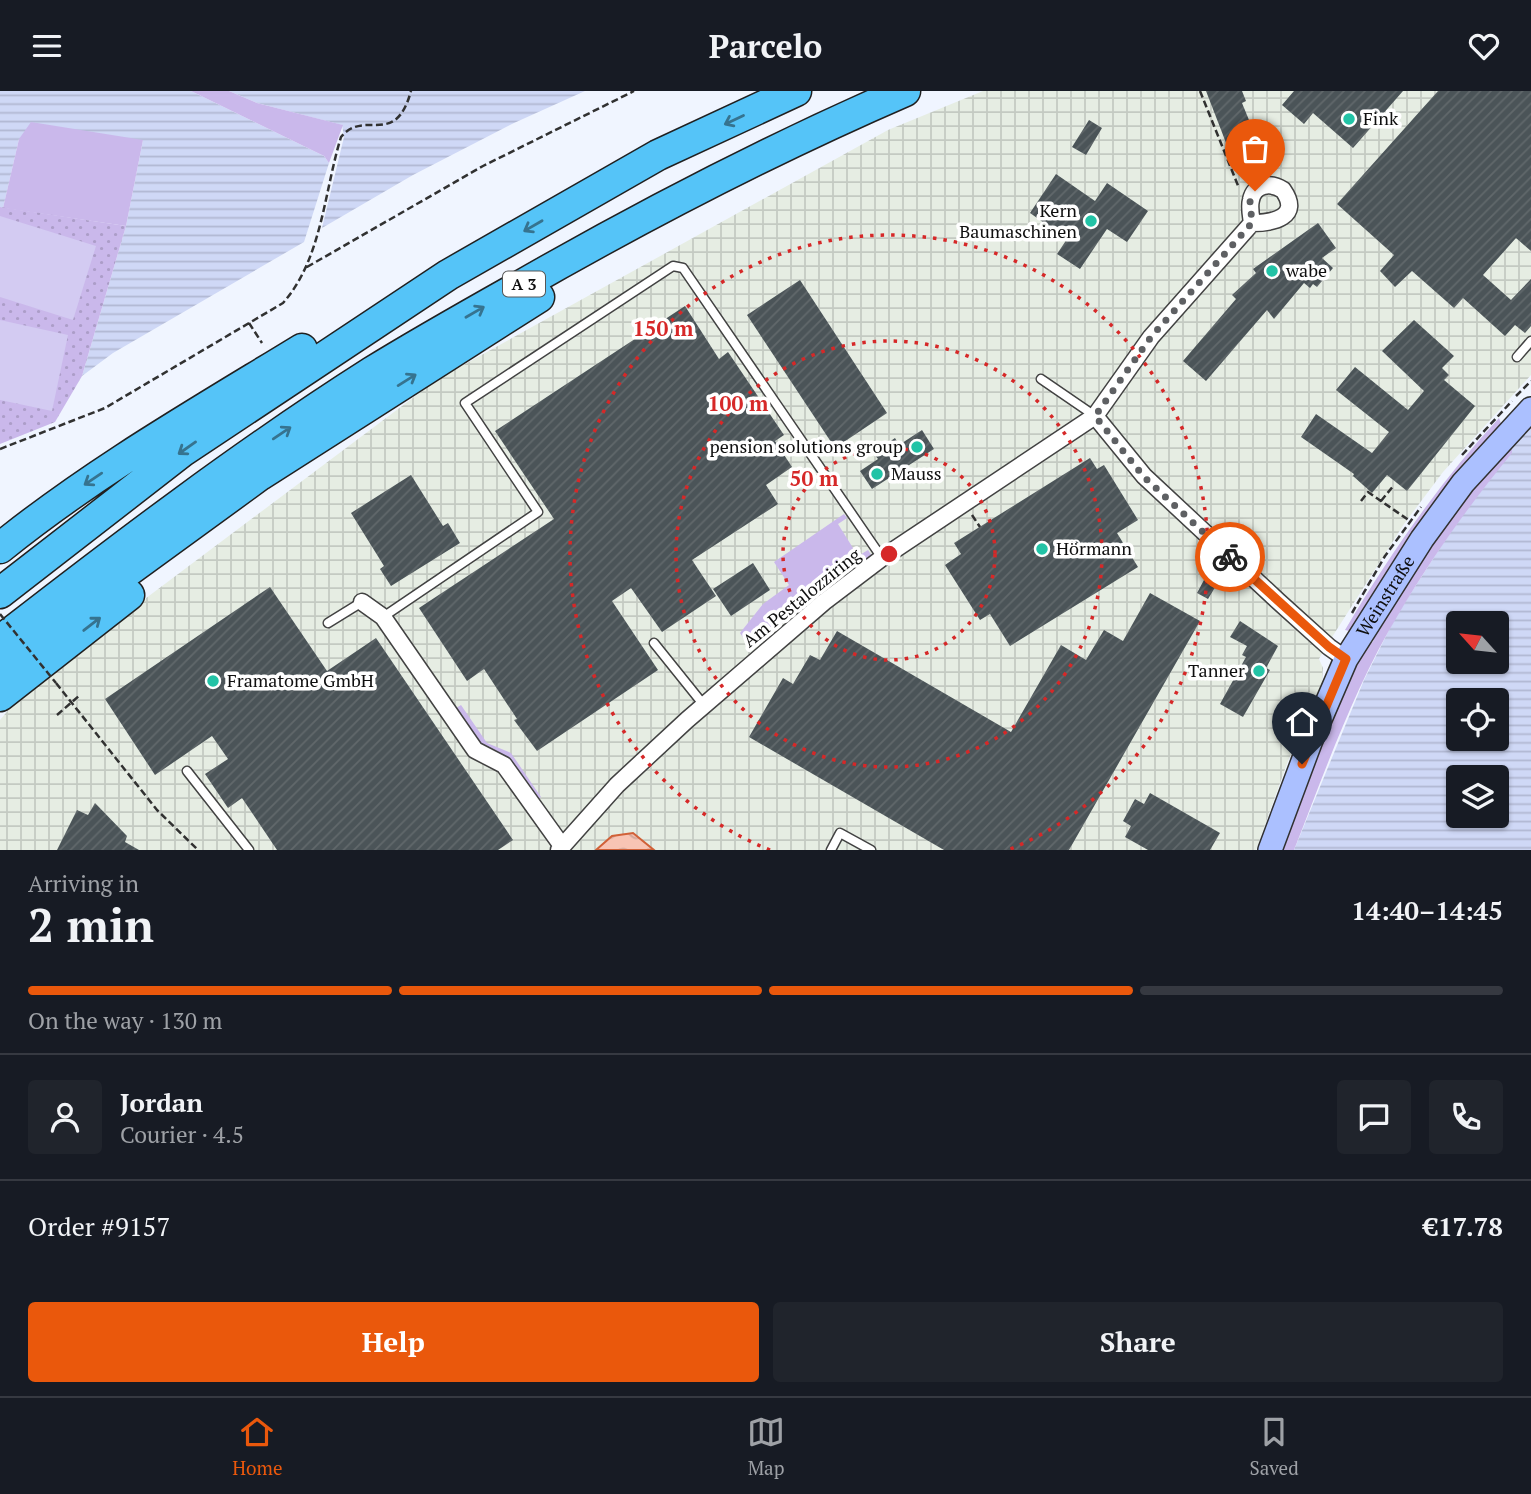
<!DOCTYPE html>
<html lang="en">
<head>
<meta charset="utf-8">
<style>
  body { margin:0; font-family:"PT Serif",serif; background:#20242c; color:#f1f3f6; height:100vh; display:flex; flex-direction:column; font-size:26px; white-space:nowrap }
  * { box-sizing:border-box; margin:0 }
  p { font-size:23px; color:#9ea1a6 }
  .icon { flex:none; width:38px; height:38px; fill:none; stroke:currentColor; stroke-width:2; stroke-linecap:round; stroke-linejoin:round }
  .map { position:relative; height:759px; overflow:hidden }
  .sheet { display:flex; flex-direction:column; background:#171b24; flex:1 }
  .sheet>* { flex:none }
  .needle { width:46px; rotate:297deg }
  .controls { position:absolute; left:1446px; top:520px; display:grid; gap:14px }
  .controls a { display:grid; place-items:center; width:63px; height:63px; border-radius:7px; background:#171b24; box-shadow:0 2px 5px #0004; font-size:35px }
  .pin { position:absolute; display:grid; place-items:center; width:60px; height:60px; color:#fff; margin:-72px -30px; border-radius:50% 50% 50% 0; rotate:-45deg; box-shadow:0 0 7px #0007 }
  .pin .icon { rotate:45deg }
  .courier { position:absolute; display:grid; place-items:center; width:70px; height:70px; margin:-35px; border:5px solid #ea580c; border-radius:50%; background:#fff; color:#222; box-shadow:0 2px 9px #0007 }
  .summary em { font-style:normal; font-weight:700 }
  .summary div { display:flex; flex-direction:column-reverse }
  .summary { display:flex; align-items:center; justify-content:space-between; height:119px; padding:0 28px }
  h1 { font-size:46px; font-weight:700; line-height:52px }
  .bar { display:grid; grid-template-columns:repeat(4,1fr); gap:10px 7px; align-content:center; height:84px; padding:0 28px }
  .bar i { height:9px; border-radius:5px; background:#363941 }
  .bar .current { background:#ea580c }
  .bar p { grid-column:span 4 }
  .line { display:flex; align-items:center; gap:18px; padding:0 28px; border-top:2px solid #363941 }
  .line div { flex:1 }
  .round { display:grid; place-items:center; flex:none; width:74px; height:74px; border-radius:7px; background:#20242c }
  .button { display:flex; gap:14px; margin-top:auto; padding:14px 28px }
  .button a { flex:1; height:80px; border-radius:7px; background:#ea580c; color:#fff; font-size:28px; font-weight:700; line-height:80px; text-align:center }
  .button a+a { background:#20242c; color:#f1f3f6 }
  header { display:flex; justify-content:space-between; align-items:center; height:91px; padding:0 28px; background:#171b24; font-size:32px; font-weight:700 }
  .menu { display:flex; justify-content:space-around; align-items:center; height:98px; border-top:2px solid #363941; background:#171b24; font-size:19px; color:#9ea1a6 }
  .menu a { display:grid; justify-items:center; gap:4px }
  .menu .current { color:#ea580c }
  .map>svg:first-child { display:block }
</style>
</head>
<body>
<header><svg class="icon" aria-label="menu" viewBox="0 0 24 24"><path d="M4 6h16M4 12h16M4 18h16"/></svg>Parcelo<svg class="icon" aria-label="heart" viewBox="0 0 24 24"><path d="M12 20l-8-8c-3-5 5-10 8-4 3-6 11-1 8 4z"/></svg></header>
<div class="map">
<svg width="1531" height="759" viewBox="0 0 1531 759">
  <defs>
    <pattern id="industrial-grid" width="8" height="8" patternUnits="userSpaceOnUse" patternTransform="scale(1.75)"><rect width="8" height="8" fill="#e6ede3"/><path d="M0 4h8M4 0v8" fill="none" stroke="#c4cac2"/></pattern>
    <pattern id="farmland-rules" width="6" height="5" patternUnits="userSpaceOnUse" patternTransform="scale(1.75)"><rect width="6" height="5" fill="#cfd8f6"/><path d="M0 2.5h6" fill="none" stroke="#b1b8d2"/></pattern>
    <pattern id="park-dots" width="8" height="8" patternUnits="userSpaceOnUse" patternTransform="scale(1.75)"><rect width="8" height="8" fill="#cab8eb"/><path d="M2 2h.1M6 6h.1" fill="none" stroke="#ac9dc8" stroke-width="1.8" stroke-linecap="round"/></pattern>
    <pattern id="water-waves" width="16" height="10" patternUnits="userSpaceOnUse" patternTransform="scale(1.75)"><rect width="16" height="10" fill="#f8c4b4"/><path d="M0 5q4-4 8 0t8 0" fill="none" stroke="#d3a79a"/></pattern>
    <pattern id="building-hatch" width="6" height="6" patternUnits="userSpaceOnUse" patternTransform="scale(1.75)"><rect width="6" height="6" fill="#4b5458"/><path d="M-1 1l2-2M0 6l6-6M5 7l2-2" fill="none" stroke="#61686b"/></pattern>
  </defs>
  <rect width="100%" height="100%" fill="#f0f5ff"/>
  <path fill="url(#industrial-grid)" d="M983 0H1531V284L1443 381 1404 433 1327 554 1319 568 1323 577 1322 591 1288 670 1256 759H0V629L20 605 57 574 438 288 888 39Z"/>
  <path fill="url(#farmland-rules)" fill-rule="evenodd" d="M0 0H191L324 65 329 72 304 151 113 262 82 285 126 135 143 49 19 48 3 117 0 116Z
    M229 0H585L514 32 413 84 322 137 344 46 342 34 257 12Z
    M1531 331V759H1294L1364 589 1396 525 1444 451 1512 353ZM1458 532H1496V570H1458ZM1458 609H1496V648H1458ZM1458 686H1496V724H1458Z"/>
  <path fill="#cab8eb" d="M191 0H229L257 12 343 34 329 72 324 65Z
    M31 31 143 49 126 135 3 117 19 48Z
    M1499 327 1502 335 1357 534 1349 540 1345 539C1390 463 1439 392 1499 327Z
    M1512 353V362C1470 413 1432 466 1398 524 1354 597 1325 680 1294 759H1279C1304 688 1331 618 1369 552L1373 551 1376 537 1439 439Z
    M844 423 847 427 838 433 858 465 868 459 872 465 821 500 751 558 740 542 763 513 789 494 774 471Z
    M461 614 487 652 511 662 541 706 537 709 508 666 484 656 456 617Z"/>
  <path fill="url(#park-dots)" d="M0 116 126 135 82 285 55 331 0 353Z"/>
  <path fill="#d3cbf2" d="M0 125 96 155 73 229 0 206Z
    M0 229 68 244 52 320 0 309Z"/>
  <path fill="url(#water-waves)" stroke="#d16138" stroke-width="2" d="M633 742 654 759H596L612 745Z"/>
  <path fill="url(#building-hatch)" d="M1206 0H1242L1246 10 1242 12 1256 46 1228 57Z
    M1294 0H1403L1353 57 1313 22 1304 33 1282 14Z
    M1438 0H1531V160L1516 147 1483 184 1511 209 1531 188V235L1525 242 1515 234 1505 245 1463 207 1454 217 1412 180 1395 196 1380 180 1394 164 1337 113Z
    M1089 29 1102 37 1086 64 1072 56Z
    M1056 83 1095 110 1107 92 1148 120 1127 151 1107 138 1080 178 1057 163 1067 148 1030 122Z
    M1318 132 1336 157 1322 167 1333 177 1317 196 1313 193 1310 197 1304 192 1274 228 1267 219 1206 290 1183 270 1236 208 1232 204 1256 182 1253 178Z
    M800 189 887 322 835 357 747 224Z
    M685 215 719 268 728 261 784 344 775 350 792 376 766 394 778 413 692 469 716 505 662 541 631 497 612 510 658 579 537 660 514 629 517 628 484 578 467 590 419 517 554 428 495 340Z
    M1414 229 1454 265 1442 277 1449 284 1444 289 1475 315 1407 400 1387 384 1372 402 1353 385 1354 383 1301 346 1316 323 1372 362 1389 341 1336 299 1355 276 1408 319 1424 300 1382 260Z
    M922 339 934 358 872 398 860 380 878 368 873 362 895 347 899 354Z
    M1090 367 1097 378 1104 374 1138 429 1117 442 1138 476 1010 555 990 523 980 529 945 474 961 463 954 452Z
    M411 384 443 435 448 432 460 452 391 495 380 478 384 475 351 422Z
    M753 472 770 499 731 525 713 498Z
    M1208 488 1217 493 1208 508 1197 502 1204 489Z
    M270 496 327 580 376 547 513 749 498 759H277L242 707 228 717 205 683 228 668 212 645 155 684 105 608Z
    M1150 502 1200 530 1069 759H944L749 646 783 587 793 593 810 564 820 569 837 540 1011 641 1061 554 1086 569 1104 539 1123 550Z
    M1240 530 1278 555 1266 577 1270 579 1243 626 1220 613 1246 566 1242 564 1247 555 1230 546Z
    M1150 702 1220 742 1210 759H1148L1125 746 1131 735 1123 730 1135 708 1144 713Z
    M95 712 127 745 125 751 139 759H57L77 719 88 724Z"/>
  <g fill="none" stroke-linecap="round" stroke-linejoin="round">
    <g stroke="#424242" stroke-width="11">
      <path id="service" d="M1517 266 1531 250
        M1041 288 1095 325
        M383 526 538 421 465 312 673 175 683 177 882 467
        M328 532 362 511
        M654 552 703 613
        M187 680 249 759
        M831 759 840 742 871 759"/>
    </g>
    <g stroke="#424242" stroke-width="19">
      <path id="minor" d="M1252 132C1251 125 1249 116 1251 109 1254 93 1271 91 1283 99 1302 126 1273 132 1252 132L1151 246 1095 325 1144 385 1278 510 1329 556 1346 568
        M362 511 383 526 475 659 504 674 562 755
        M559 759 617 694 687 629 824 511 882 467 1095 325"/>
    </g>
    <g stroke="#313131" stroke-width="26">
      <g id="secondary">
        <path id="s1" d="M1270 759 1311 649 1346 568 1422 448 1463 392 1531 318"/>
      </g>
    </g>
    <g stroke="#202020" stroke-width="33">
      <path id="motorway" d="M0 457C94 381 199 321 302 258
        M0 502 183 360 448 184 658 64 796 0
        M0 550C121 456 243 363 372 281 419 252 467 225 515 198 642 125 771 58 905 0
        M0 581 83 513 260 384 539 206
        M0 605 129 504"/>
    </g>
    <path stroke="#313131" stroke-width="2.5" stroke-dasharray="7 3.5" stroke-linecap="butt" d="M1200 0 1239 97
      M307 176 483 75 634 0
      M249 232 262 252
      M1516 305 1531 290
      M0 358 105 317 283 212C322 168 324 101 341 46 365 17 395 58 411 0
      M1462 364 1512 310
      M1361 410 1368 401 1410 430
      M1381 410 1394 394
      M972 424 980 436
      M1352 522 1385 465 1421 416
      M56 592 157 719 198 759
      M57 624 80 604"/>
    <use href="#service" stroke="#fff" stroke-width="8"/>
    <use href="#minor" stroke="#fff" stroke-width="16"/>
    <use href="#secondary" stroke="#abc0ff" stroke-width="23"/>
    <use href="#motorway" stroke="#55c4f8" stroke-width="30"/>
    <path stroke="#313131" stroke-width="2.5" stroke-dasharray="7 3.5" stroke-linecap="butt" d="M0 523 56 592"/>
  </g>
  <defs><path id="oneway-shaft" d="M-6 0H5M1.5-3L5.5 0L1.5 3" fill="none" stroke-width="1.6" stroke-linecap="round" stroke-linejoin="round" transform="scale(1.75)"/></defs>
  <g stroke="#36738f">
    <use href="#oneway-shaft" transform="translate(734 29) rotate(155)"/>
    <use href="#oneway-shaft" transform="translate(533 135) rotate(150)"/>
    <use href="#oneway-shaft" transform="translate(475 221) rotate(-30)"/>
    <use href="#oneway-shaft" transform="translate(407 289) rotate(-32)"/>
    <use href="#oneway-shaft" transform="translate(282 342) rotate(-34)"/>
    <use href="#oneway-shaft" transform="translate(187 357) rotate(145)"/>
    <use href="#oneway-shaft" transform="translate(93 388) rotate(146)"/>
    <use href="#oneway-shaft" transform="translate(92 533) rotate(-38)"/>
  </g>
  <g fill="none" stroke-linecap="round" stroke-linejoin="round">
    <path stroke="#5e6063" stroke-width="7" stroke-dasharray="0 12.6" d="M1230 466 1144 386 1095 325 1151 246 1252 132 1250 110 1255 100"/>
    <path stroke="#ea580c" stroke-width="9" d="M1230 466 1329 556 1346 568 1302 673"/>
  </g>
  <g fill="none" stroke="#d62828" stroke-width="3.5" stroke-dasharray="3.5 7">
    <circle cx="889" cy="463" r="106"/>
    <circle cx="889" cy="463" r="213"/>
    <path d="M770 759A319 319 0 1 1 1008 759"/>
  </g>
  <g fill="#22c3a6" stroke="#fff" stroke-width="2.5">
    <circle cx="1349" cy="28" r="7"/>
    <circle cx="1091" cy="130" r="7"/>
    <circle cx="1272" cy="180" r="7"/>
    <circle cx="917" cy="356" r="7"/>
    <circle cx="877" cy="383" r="7"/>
    <circle cx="1042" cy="458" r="7"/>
    <circle cx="1259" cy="580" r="7"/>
    <circle cx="213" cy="590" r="7"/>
  </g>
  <g text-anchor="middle" stroke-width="7" stroke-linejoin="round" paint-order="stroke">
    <rect fill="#fff" stroke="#575757" stroke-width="2" x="503" y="180.5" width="42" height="25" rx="5"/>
    <g font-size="16" font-weight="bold" fill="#0f0f0f">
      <text x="524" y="199">A 3</text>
    </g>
    <g font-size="18" fill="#0f0f0f" stroke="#fff" text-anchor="start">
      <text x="1363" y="34">Fink</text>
      <text x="1077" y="126" text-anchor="end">Kern<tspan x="1077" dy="21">Baumaschinen</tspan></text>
      <text x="1286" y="186">wabe</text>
      <text x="903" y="362" text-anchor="end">pension solutions group</text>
      <text x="891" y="389">Mauss</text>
      <text x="1056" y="464">Hörmann</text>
      <text x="1245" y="586" text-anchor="end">Tanner</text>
      <text x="227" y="596">Framatome GmbH</text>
    </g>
    <g font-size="18" fill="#0f0f0f" stroke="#fff">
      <text dy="6" stroke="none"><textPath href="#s1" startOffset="280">Weinstraße</textPath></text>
      <text transform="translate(802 507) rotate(-39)" y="6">Am Pestalozziring</text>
    </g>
  </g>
  <circle cx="889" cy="463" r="10" fill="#d62828" stroke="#fff" stroke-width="3.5"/>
  <g font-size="21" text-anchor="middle" font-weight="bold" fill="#d62828" stroke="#fff" stroke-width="7" stroke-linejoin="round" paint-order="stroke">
    <text x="663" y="245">150 m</text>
    <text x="738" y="320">100 m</text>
    <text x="814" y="395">50 m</text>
  </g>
</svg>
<div class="controls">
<a><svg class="needle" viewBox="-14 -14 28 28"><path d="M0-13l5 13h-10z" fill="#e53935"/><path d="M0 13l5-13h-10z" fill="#9ea1a6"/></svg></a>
<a><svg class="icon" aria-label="locate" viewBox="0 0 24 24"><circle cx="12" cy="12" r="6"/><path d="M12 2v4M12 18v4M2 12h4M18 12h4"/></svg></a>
<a><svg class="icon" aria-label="layers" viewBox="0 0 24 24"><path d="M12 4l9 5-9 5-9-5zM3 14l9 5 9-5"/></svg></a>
</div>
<div class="pin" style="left:1255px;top:100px;background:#ea580c"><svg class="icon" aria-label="bag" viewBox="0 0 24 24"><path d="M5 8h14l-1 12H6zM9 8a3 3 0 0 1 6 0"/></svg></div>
<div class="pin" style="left:1302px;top:673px;background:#1f2937"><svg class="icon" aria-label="home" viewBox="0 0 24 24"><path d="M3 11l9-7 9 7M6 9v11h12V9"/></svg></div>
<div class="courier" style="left:1230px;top:466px"><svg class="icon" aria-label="bike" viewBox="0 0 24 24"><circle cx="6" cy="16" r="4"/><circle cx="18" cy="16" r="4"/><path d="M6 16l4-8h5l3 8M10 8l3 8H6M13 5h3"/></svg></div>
</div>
<section class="sheet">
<div class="summary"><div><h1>2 min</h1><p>Arriving in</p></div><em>14:40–14:45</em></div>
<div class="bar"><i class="current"></i><i class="current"></i><i class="current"></i><i></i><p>On the way · 130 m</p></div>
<div class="line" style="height:126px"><a class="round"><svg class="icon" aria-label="person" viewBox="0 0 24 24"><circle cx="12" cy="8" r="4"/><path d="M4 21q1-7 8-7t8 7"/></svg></a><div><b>Jordan</b><p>Courier · 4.5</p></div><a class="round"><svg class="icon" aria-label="chat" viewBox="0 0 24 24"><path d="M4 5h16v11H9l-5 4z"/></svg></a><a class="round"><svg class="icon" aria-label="phone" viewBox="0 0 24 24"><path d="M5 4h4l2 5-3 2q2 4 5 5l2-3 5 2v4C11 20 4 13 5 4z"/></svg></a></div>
<div class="line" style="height:91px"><div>Order #9157</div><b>€17.78</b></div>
<div class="button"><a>Help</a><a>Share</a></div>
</section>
<nav class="menu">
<a class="current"><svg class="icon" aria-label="home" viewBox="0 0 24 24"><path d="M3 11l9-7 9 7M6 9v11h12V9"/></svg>Home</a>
<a><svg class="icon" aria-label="map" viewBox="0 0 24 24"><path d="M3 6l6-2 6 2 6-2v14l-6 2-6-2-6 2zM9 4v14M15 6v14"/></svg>Map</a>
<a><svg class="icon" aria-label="saved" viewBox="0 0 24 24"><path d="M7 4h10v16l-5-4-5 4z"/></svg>Saved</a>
</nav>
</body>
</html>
